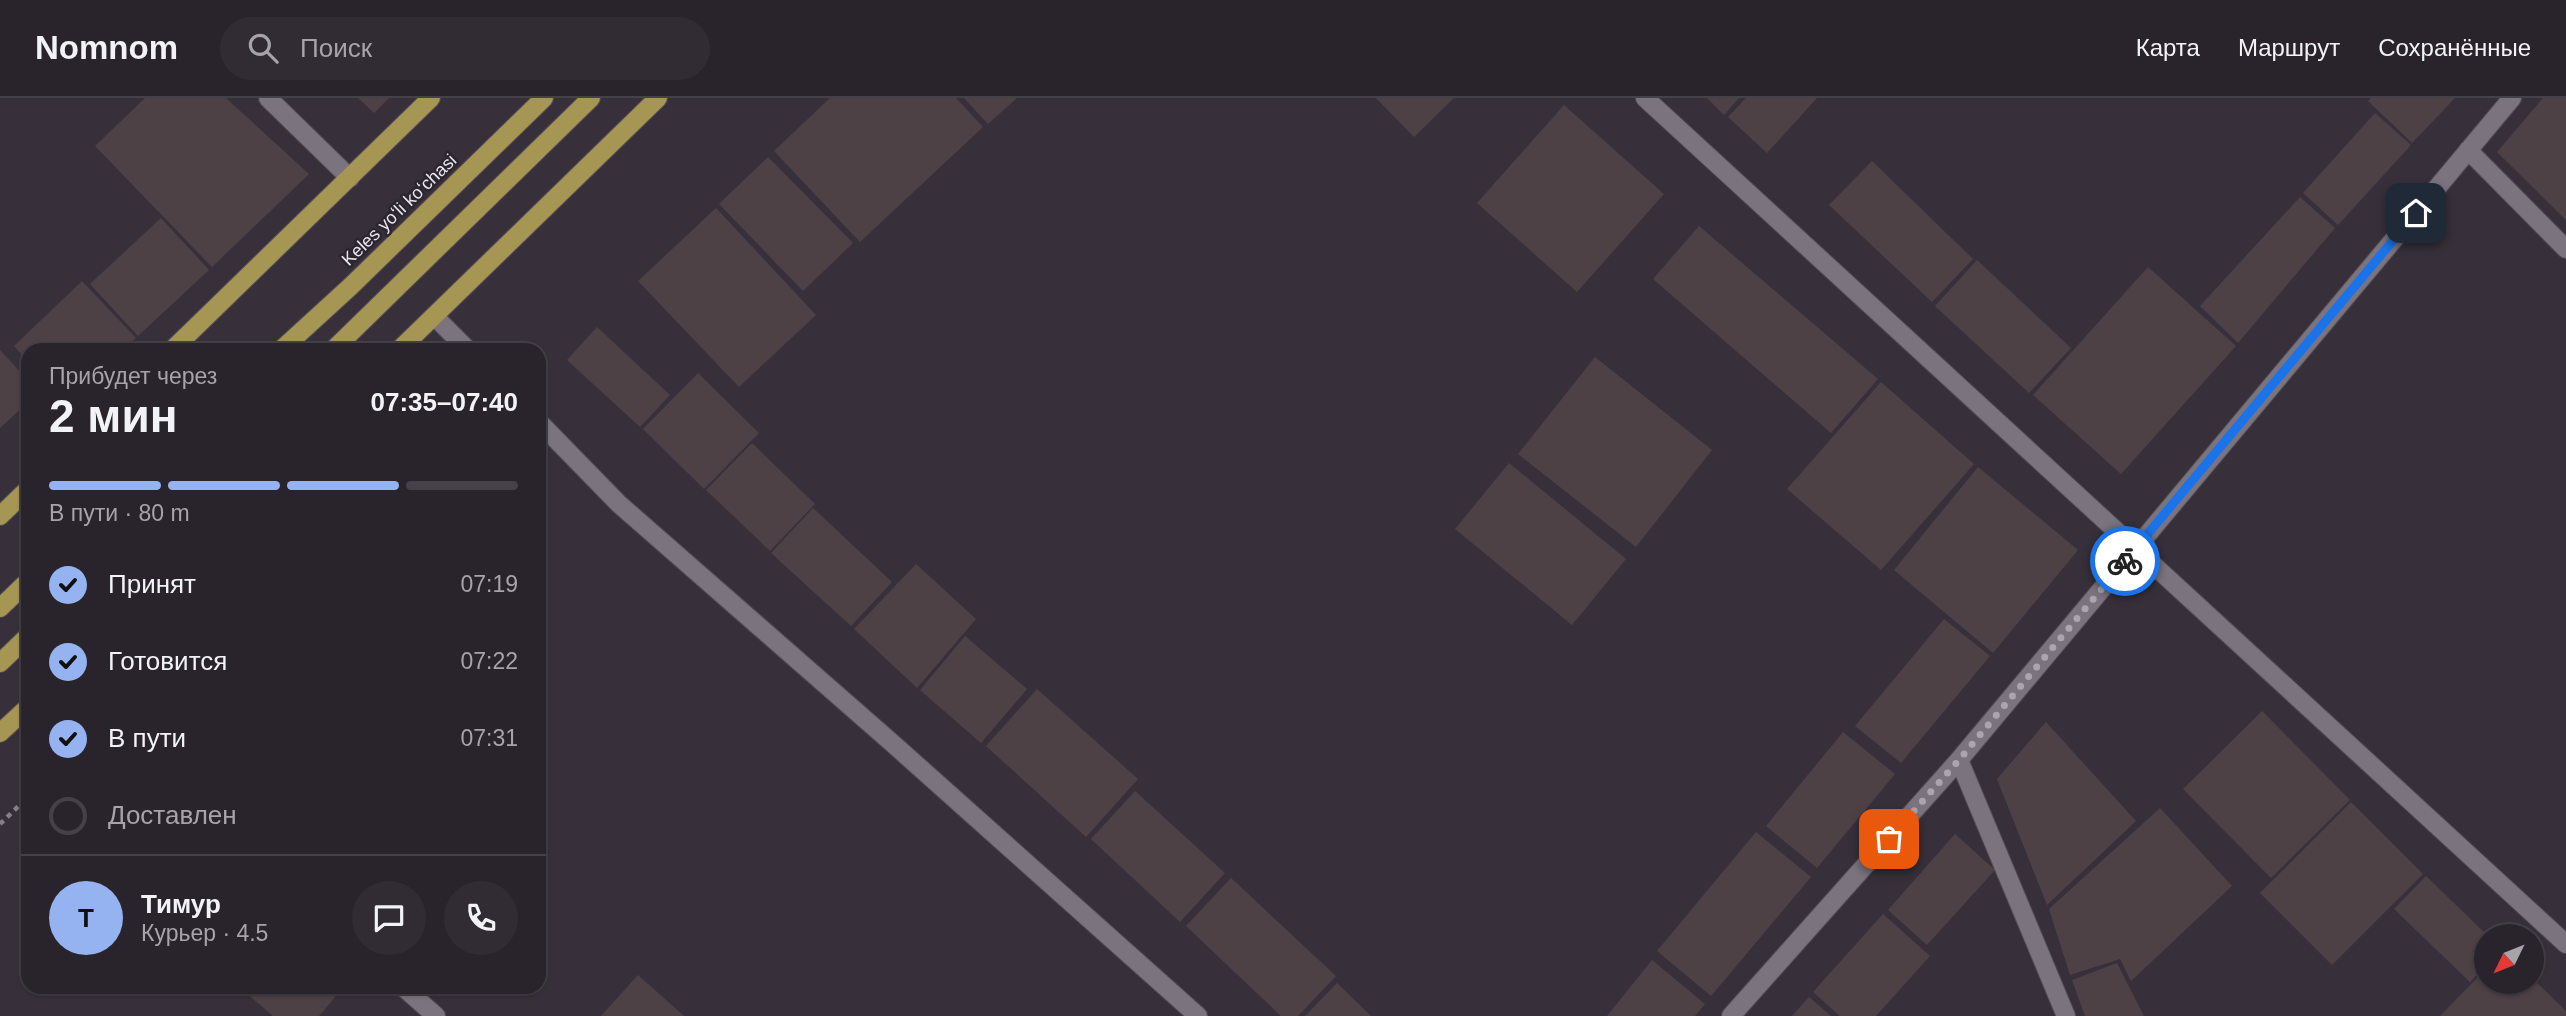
<!DOCTYPE html>
<html lang="ru">
<head>
<meta charset="utf-8">
<style>
  body { margin:0; font-family:Arial,sans-serif; background:#312c34; color:#f1f3f6; height:100vh; display:flex; flex-direction:column; font-size:26px; white-space:nowrap }
  * { box-sizing:border-box; margin:0 }
  p { font-size:23px; color:#a5a4a9 }
  .icon { flex:none; width:38px; height:38px; fill:none; stroke:currentColor; stroke-width:2; stroke-linecap:round; stroke-linejoin:round }
  .map { position:relative; flex:1; overflow:hidden }
  .panel { position:absolute; left:21px; top:245px; width:525px; height:651px; display:flex; flex-direction:column; background:#29242c; border-radius:21px; box-shadow:0 2px 5px #0004,0 0 0 2px #454148 }
  .panel>* { flex:none }
  .needle { width:46px; rotate:227deg }
  .buttons { position:absolute; left:2474px; top:826px; display:grid; gap:14px }
  .buttons a { display:grid; place-items:center; width:70px; height:70px; border-radius:50%; background:#29242c; box-shadow:0 2px 5px #0004,0 0 0 2px #454148; font-size:35px }
  .pin { position:absolute; display:grid; place-items:center; width:60px; height:60px; color:#fff; margin:-30px; border-radius:14px; box-shadow:0 4px 10px #0006 }
  .courier { position:absolute; display:grid; place-items:center; width:70px; height:70px; margin:-35px; border:5px solid #1a73e8; border-radius:50%; background:#fff; color:#222; box-shadow:0 2px 9px #0007 }
  .summary em { font-style:normal; font-weight:600 }
  .summary div { display:flex; flex-direction:column-reverse }
  .summary { display:flex; align-items:center; justify-content:space-between; height:119px; padding:0 28px }
  h1 { font-size:46px; font-weight:600; line-height:52px }
  .bar { display:grid; grid-template-columns:repeat(4,1fr); gap:10px 7px; align-content:center; height:84px; padding:0 28px }
  .bar i { height:9px; border-radius:5px; background:#454148 }
  .bar .selected { background:#95b2f1 }
  .bar p { grid-column:span 4 }
  .line { display:flex; align-items:center; gap:18px; padding:0 28px; border-top:2px solid #454148 }
  .line div { flex:1 }
  .round { display:grid; place-items:center; flex:none; width:74px; height:74px; border-radius:37px; background:#312c34 }
  ol { padding:0 28px; list-style:none }
  li { display:flex; align-items:center; gap:21px; height:77px }
  li p { margin-inline-start:auto }
  li .icon { padding:7px; border-radius:50%; background:#95b2f1; color:#111; stroke-width:4 }
  li:last-child { color:#a5a4a9 }
  li i { width:38px; height:38px; border:4px solid #454148; border-radius:50% }
  header { display:flex; align-items:center; gap:42px; box-sizing:border-box; height:98px; padding:0 35px; background:#29242c; border-bottom:2px solid #454148 }
  header strong { font-size:33px }
  nav { display:flex; gap:38px; margin-inline-start:auto; font-size:24px }
  .search { width:490px; height:63px; background:#312c34; display:flex; align-items:center; gap:18px; box-sizing:border-box; padding:0 24px; border-radius:38px; color:#a5a4a9; font-size:26px }
  .map>svg:first-child { display:block }
</style>
</head>
<body>
<header>
<strong>Nomnom</strong>
<div class="search"><svg class="icon" aria-label="search" viewBox="0 0 24 24"><circle cx="10" cy="10" r="6"/><path d="M15 15l6 6"/></svg>Поиск</div>
<nav><a>Карта</a><a>Маршрут</a><a>Сохранённые</a></nav>
</header>
<div class="map">
<svg width="2566" height="918" viewBox="0 0 2566 918">
  <rect width="100%" height="100%" fill="#37303a"/>
  <path fill="#4e4146" d="M145 0H226L309 76 212 169 95 48Z
    M358 0H389L374 15Z
    M830 0H956L983 29 860 144 774 53Z
    M964 0H1017L988 26Z
    M1376 0H1454L1414 39Z
    M1707 0H1739L1724 17Z
    M1746 0H1817L1767 55 1728 19Z
    M2371 0H2455L2412 45 2368 3Z
    M2543 0H2566V122L2497 54Z
    M1564 7 1664 96 1577 194 1477 105Z
    M2375 15 2411 47 2338 127 2303 95Z
    M768 59 853 145 803 193 719 106Z
    M1872 63 1973 161 1932 204 1829 107Z
    M2300 99 2335 130 2238 245 2200 208Z
    M716 110 816 217 739 289 638 183Z
    M161 120 209 172 138 238 90 186Z
    M1699 128 1878 281 1831 335 1653 181Z
    M1977 162 2071 250 2029 295 1935 208Z
    M2148 169 2236 248 2121 376 2033 297Z
    M82 183 136 240 121 252H28V263L14 248Z
    M597 229 670 297 640 329 567 262Z
    M0 252 28 282V304L0 330Z
    M1595 259 1712 352 1636 449 1518 356Z
    M698 275 759 335 704 391 643 331Z
    M1881 284 1974 366 1881 472 1787 391Z
    M752 345 815 406 770 453 706 392Z
    M1509 365 1626 461 1572 527 1455 431Z
    M1978 369 2078 452 1993 555 1894 472Z
    M813 410 892 484 851 528 771 455Z
    M916 466 976 521 917 590 854 531Z
    M1944 521 1990 558 1901 665 1855 628Z
    M965 538 1027 591 981 645 920 592Z
    M1037 591 1138 681 1086 739 986 648Z
    M2262 613 2350 702 2271 780 2183 691Z
    M2046 624 2136 723 2047 807 1997 681Z
    M1843 634 1895 676 1817 770 1766 728Z
    M1135 693 1225 775 1180 824 1091 741Z
    M2351 704 2423 776 2332 867 2260 795Z
    M2160 710 2232 788 2131 883 2120 861 2070 877 2049 811Z
    M1756 734 1811 779 1711 898 1657 853Z
    M1955 736 1995 772 1927 847 1888 812Z
    M2426 778 2487 837V866L2470 884 2394 811Z
    M1231 780 1336 878 1298 918H1281L1186 828Z
    M1883 816 1930 858 1876 918H1840L1813 894Z
    M1652 862 1705 906 1695 918H1607Z
    M2117 865 2144 918H2085L2072 882Z
    M2487 870V884H2532V880L2566 913V918H2440Z
    M638 877 684 918H601Z
    M1337 885 1371 918H1305Z
    M239 889H326L336 898 319 918H273Z
    M1809 899 1831 918H1792Z"/>
  <g fill="none" stroke-linecap="round" stroke-linejoin="round">
    <g stroke="#534e56" stroke-width="20">
      <path id="minor" d="M268 0 350 80
        M1645 0 2566 846
        M2468 52 2566 151
        M434 218 468 252
        M539 324 619 406 891 644 1198 918
        M1959 662 2066 918
        M403 889 436 918
        M1731 918 1959 662 2512 0"/>
    </g>
    <g stroke="#534e56" stroke-width="20">
      <path id="major" d="M172 252 431 0
        M281 252 351 188 544 0
        M333 252 591 0
        M399 252 658 0
        M0 418 28 391
        M0 510 28 483
        M0 565 28 538
        M0 635 28 609"/>
    </g>
    <path stroke="#858088" stroke-width="4.5" stroke-dasharray="5 5" stroke-linecap="butt" d="M0 726 28 699"/>
    <use href="#minor" stroke="#7b747f" stroke-width="18"/>
    <use href="#major" stroke="#a69654" stroke-width="18"/>
  </g>
  <g fill="none" stroke-linecap="round" stroke-linejoin="round">
    <path stroke="#aba6ae" stroke-width="7" stroke-dasharray="0 12.6" d="M1889 741 1959 662 2125 463"/>
    <path stroke="#1a73e8" stroke-width="9" d="M2125 463 2416 115"/>
  </g>
  <g text-anchor="middle" stroke-width="5" stroke-linejoin="round" paint-order="stroke">
    <g font-size="18" fill="#eae6ec" stroke="#2c2630">
      <text transform="translate(399 112) rotate(-44)" y="6">Keles yoʻli koʻchasi</text>
    </g>
  </g>
</svg>
<div class="buttons">
<a><svg class="needle" viewBox="-14 -14 28 28"><path d="M0-13l5 13h-10z" fill="#e53935"/><path d="M0 13l5-13h-10z" fill="#a5a4a9"/></svg></a>
</div>
<div class="pin" style="left:1889px;top:741px;background:#ea580c"><svg class="icon" aria-label="bag" viewBox="0 0 24 24"><path d="M5 8h14l-1 12H6zM9 8a3 3 0 0 1 6 0"/></svg></div>
<div class="pin" style="left:2416px;top:115px;background:#1f2937"><svg class="icon" aria-label="home" viewBox="0 0 24 24"><path d="M3 11l9-7 9 7M6 9v11h12V9"/></svg></div>
<div class="courier" style="left:2125px;top:463px"><svg class="icon" aria-label="bike" viewBox="0 0 24 24"><circle cx="6" cy="16" r="4"/><circle cx="18" cy="16" r="4"/><path d="M6 16l4-8h5l3 8M10 8l3 8H6M13 5h3"/></svg></div>
<section class="panel">
<div class="summary"><div><h1>2 мин</h1><p>Прибудет через</p></div><em>07:35–07:40</em></div>
<div class="bar"><i class="selected"></i><i class="selected"></i><i class="selected"></i><i></i><p>В пути · 80 m</p></div>
<ol>
<li><svg class="icon" aria-label="check" viewBox="0 0 24 24"><path d="M5 12l5 5 9-10"/></svg>Принят<p>07:19</p></li>
<li><svg class="icon" aria-label="check" viewBox="0 0 24 24"><path d="M5 12l5 5 9-10"/></svg>Готовится<p>07:22</p></li>
<li><svg class="icon" aria-label="check" viewBox="0 0 24 24"><path d="M5 12l5 5 9-10"/></svg>В пути<p>07:31</p></li>
<li><i></i>Доставлен</li>
</ol>
<div class="line" style="height:126px"><b class="round" style="background:#95b2f1;color:#111">Т</b><div><b>Тимур</b><p>Курьер · 4.5</p></div><a class="round"><svg class="icon" aria-label="chat" viewBox="0 0 24 24"><path d="M4 5h16v11H9l-5 4z"/></svg></a><a class="round"><svg class="icon" aria-label="phone" viewBox="0 0 24 24"><path d="M5 4h4l2 5-3 2q2 4 5 5l2-3 5 2v4C11 20 4 13 5 4z"/></svg></a></div>
</section>
</div>
</body>
</html>
